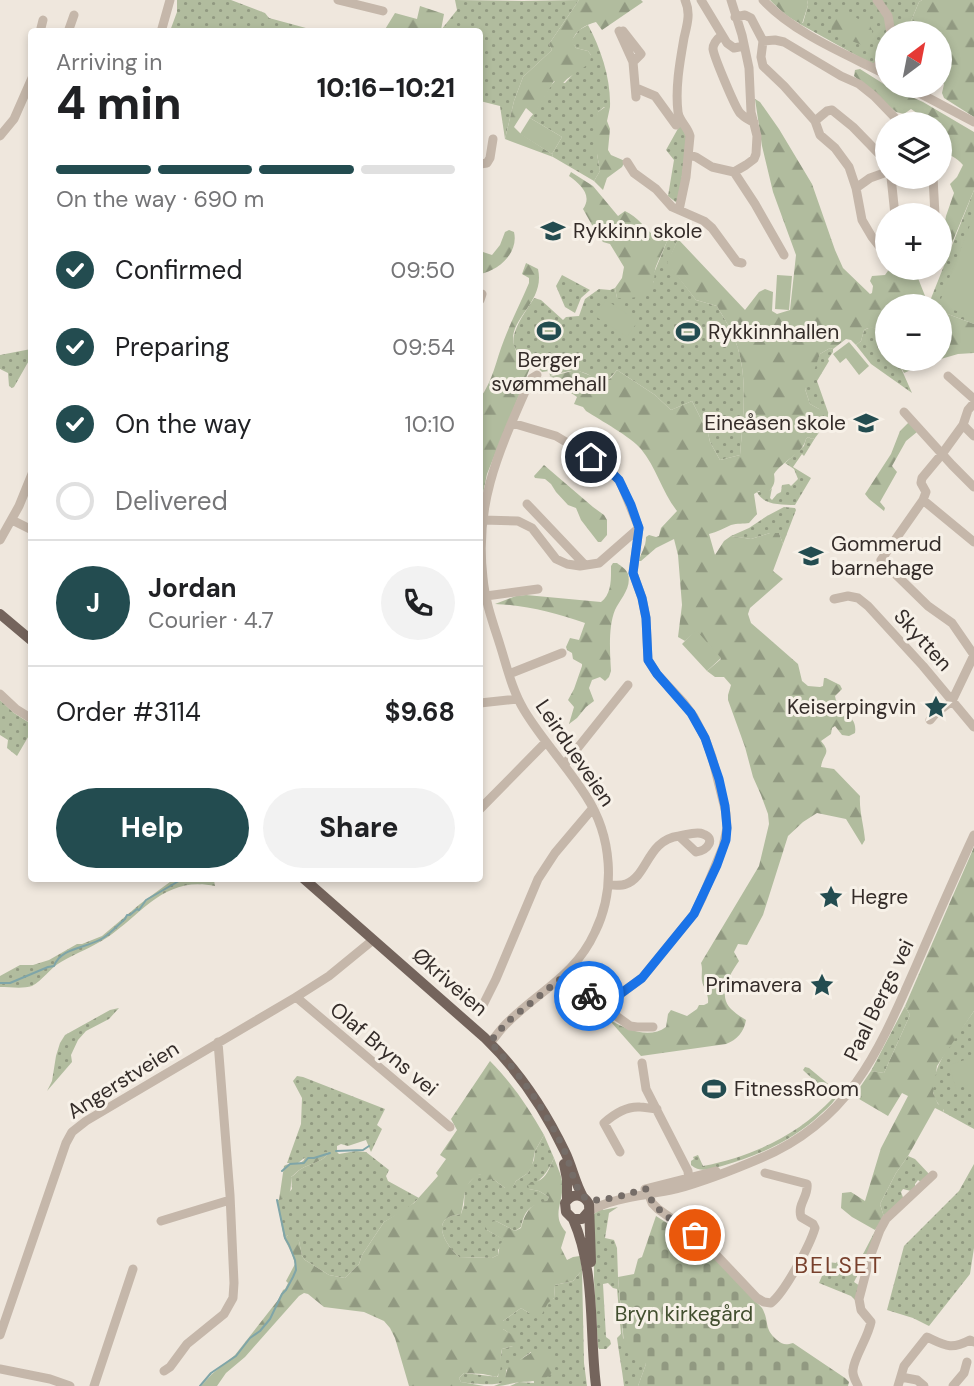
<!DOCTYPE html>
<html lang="en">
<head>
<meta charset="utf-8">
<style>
  body { margin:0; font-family:"DM Sans",sans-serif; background:#f2f2f2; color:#202124; height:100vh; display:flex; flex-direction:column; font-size:26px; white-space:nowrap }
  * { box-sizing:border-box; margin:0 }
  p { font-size:23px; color:#757577 }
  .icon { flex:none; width:38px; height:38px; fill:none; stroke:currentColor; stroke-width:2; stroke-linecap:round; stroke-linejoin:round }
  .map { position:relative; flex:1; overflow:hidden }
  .side { position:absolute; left:28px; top:28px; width:455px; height:854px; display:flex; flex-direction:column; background:#fff; border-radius:7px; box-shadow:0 4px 10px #0003 }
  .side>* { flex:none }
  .needle { width:46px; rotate:32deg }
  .fabs { position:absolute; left:875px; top:21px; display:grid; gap:14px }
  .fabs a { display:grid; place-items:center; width:77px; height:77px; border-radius:50%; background:#fff; box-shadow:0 4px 10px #0003; font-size:35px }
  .pin { position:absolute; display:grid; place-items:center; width:60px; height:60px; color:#fff; margin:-30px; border:4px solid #fff; border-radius:50%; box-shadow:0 2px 7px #0007 }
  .courier { position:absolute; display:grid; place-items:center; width:70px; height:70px; margin:-35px; border:5px solid #1a73e8; border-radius:50%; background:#fff; color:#222; box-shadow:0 2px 9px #0007 }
  .overview em { font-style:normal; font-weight:800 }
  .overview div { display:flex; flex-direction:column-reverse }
  .overview { display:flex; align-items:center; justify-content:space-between; height:119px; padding:0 28px }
  h1 { font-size:46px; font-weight:800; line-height:52px }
  .bar { display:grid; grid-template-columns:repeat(4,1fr); gap:10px 7px; align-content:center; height:84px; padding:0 28px }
  .bar i { height:9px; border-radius:5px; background:#e0e0e0 }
  .bar .active { background:#234c50 }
  .bar p { grid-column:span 4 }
  .line { display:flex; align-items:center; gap:18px; padding:0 28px; border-top:2px solid #e0e0e0 }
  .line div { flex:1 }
  .round { display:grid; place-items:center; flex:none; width:74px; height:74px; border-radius:37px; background:#f2f2f2 }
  ol { padding:0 28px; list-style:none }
  li { display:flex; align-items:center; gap:21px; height:77px }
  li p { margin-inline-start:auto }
  li .icon { padding:7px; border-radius:50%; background:#234c50; color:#fff; stroke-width:4 }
  li:last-child { color:#757577 }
  li i { width:38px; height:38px; border:4px solid #e0e0e0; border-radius:50% }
  .action { display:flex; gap:14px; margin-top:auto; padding:14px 28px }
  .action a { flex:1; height:80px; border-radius:42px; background:#234c50; color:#fff; font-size:28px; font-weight:800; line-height:80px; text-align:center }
  .action a+a { background:#f2f2f2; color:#202124 }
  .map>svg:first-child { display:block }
</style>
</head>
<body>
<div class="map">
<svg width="974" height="1386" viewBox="0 0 974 1386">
  <defs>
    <pattern id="green-dots" width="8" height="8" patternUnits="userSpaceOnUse" patternTransform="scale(1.75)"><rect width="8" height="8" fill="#b1bc9e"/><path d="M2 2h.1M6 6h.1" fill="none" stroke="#919981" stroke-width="1.8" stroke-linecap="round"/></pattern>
    <pattern id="forest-firs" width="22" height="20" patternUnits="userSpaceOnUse" patternTransform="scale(1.75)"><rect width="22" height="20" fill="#b1bc9e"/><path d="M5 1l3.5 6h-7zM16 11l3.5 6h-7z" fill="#919981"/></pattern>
    <pattern id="cemetery-stones" width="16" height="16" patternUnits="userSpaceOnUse" patternTransform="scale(1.75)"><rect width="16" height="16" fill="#b1bc9e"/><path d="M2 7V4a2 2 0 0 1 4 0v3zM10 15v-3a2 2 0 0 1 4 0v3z" fill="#919981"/></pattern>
  </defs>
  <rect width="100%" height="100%" fill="#efe7dd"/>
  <path fill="url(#green-dots)" d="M177 0H231L265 13 269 18 317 31H170L177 12Z
    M455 0 523 1 579 0 549 44 552 50 523 77 514 101 505 139 500 106 480 101V32H433L441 30 457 10Z
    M807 0H922L919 2 906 33H887V70L861 58 798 23H803L808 5Z
    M588 25C601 49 611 79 610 107H604L598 112 597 154 600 171 594 181 553 157 552 154 562 137 530 118C540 107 545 91 555 81L565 83 591 55 588 51 576 48 571 41 579 30Z
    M680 125 687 133 685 154 678 204 668 196 674 160 666 150Z
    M974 190V324L940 311V306H928Z
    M670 234 678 239 668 263 696 300 717 306C723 317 731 328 735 340 749 376 743 417 740 455L720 460 710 442 708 433 692 401 671 410 655 395 617 370C600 392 598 375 578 371 569 370 558 374 550 376L549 371 542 372C537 367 531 360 526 356 520 353 519 356 516 350 506 336 527 310 534 298L541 300 563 320 566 317 579 316 585 299 599 289 610 290 615 288 617 298 654 282V273Z
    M562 275 590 290 581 298 575 313 565 307 556 286Z
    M871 327 880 330 887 339V359H897L912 393 871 364 856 345 861 341 864 330Z
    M830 348 833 349V352L828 359 829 361 817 381 829 415 818 434 815 428 821 420 819 409 810 404 805 389 820 354Z
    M31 349V357L14 387 12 388 9 386 8 373 0 369V355Z
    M808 437 812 439 815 438 804 456 802 454 793 467 811 478 795 505C781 504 764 506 757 492L769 491 772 488 770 498 772 500 777 494 781 492 782 485 789 484 791 486 798 479 794 469 785 463 804 446 806 439Z
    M784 507 795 508 796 510 783 544 779 533H770L751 539 731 536 749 528 767 516Z
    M0 700 14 713 31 724V732L17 756 7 748 8 740 0 735Z
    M209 878 214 880 215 886C165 876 144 912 108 937 93 947 76 953 61 962 50 968 42 981 32 986 23 989 10 987 0 987V976L20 965H33L49 960 77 944H82L102 936 140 904 174 879Z
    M905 1006 910 1015 884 1073 871 1071Z
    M119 1008 109 1019 86 1031 78 1040 71 1055 72 1062 47 1091 52 1081 56 1056 60 1043 65 1035 110 1010Z
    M974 1011V1129L943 1112 944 1110C939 1105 933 1098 933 1091 932 1063 959 1033 974 1011Z
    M805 1067 809 1068 839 1093C835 1101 829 1107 822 1113 794 1140 758 1156 722 1166 711 1169 700 1173 691 1165V1161L694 1159 693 1157 698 1155 703 1166C753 1156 797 1136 833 1098L804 1071 803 1070Z
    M297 1076 303 1077 385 1109 377 1125 382 1129 371 1152 366 1140 348 1146 341 1144 337 1146V1152L339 1154 356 1151 366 1152 389 1170 386 1176 388 1181 419 1198 407 1209 384 1222 362 1255 359 1264 345 1278 329 1275 305 1260 302 1256 299 1241 288 1235 284 1238 277 1200 283 1199 292 1189 291 1177C295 1175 297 1171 301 1169 310 1163 321 1163 328 1154L327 1152H312L298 1163H287L301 1124 302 1098 293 1081Z
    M544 1135 554 1158C547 1174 542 1178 529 1189L539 1191 549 1197 547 1201C530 1206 525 1209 521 1227L515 1231 496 1221 487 1230 505 1240 498 1250V1255L492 1258 459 1257C450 1249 432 1226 449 1217 453 1215 457 1215 461 1214L464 1205 465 1187 476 1175 480 1174 493 1179 505 1188H512L516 1181 528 1173 534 1160 535 1151Z
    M908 1156 915 1159 930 1175 922 1183 918 1180 915 1184V1189L911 1191 903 1189 901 1192 904 1200 885 1218 862 1274H858L854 1282 860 1286 855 1300 851 1296 819 1283 828 1262 836 1263 843 1254 857 1264C867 1249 873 1232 884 1217L880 1204 896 1173Z
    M974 1164V1248L970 1274 929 1326 913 1318 887 1310 904 1246 959 1191Z
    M618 1207 609 1213 605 1238 614 1240 617 1248 618 1277 623 1338 646 1364 638 1386H624C622 1369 619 1354 617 1338L621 1334 617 1289 613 1288 608 1283 603 1284 606 1337 610 1340 611 1344 606 1349H599L598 1347 594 1280V1214L602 1208 603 1210Z
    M582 1270 584 1363 587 1386H510L519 1382 534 1383 531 1352 506 1370C506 1373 506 1380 504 1382 496 1386 470 1384 461 1382L459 1378 464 1373 498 1377 502 1349 513 1346 509 1333 503 1329V1321L521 1308 529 1313 554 1298 555 1285 573 1281Z"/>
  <path fill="url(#forest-firs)" d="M579 0H641L643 2 602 30 596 22C585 25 576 30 572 41L576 48 588 51 591 55 590 63 567 79 561 85 554 81 534 115 526 108 514 127 521 134 552 154 553 157 505 139 514 101 523 77 552 50 549 44Z
    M770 0H807L808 5 802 24C790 20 779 9 770 0Z
    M922 0H974V117L944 98 942 93 944 84 940 82V33H906L919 2Z
    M420 6 444 14 441 30 433 32 384 31 395 13 417 19Z
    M842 8C852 13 858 21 869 24L872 30 873 38 862 45 831 33 833 16Z
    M860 69 887 86 923 102 974 132V190L942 267H940V248L946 216 954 193 950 184 957 177 963 165C957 158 949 153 940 153V124H933L911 109 904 114 896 112 854 76 855 70Z
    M755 99 760 102 779 129 812 184 835 250 843 268 870 294 872 293 873 286 870 281 872 276 885 275 890 268H914L929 306H887V339C881 331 874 324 864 330L861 341 856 345 851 340 846 339 833 349 830 348 820 354 810 382 805 389 810 404 819 409 823 415 821 420 815 428 818 434 815 438 812 439 808 437 806 439C802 455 783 460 774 474 776 486 772 486 766 497L759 491 754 494 757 514 749 523C744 524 737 523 731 525 724 528 717 532 709 534L715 555 724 541 731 536 751 539 770 533H779L783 544 773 571 783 579 750 608 748 614 751 623 798 664 802 681 808 686 820 687 823 686 824 678H826L840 685 842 689 835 696C838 716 858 713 855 733L849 736 842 735 835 726 832 728 831 734 821 741C832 754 823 753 821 767L834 769 860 796C859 811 864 826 865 840L862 845 846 819 817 813 803 822 788 836 763 915 747 945 738 944 734 952 739 961C730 974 717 995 731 1009 735 1013 741 1017 746 1020 744 1032 737 1040 726 1044L641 1056 611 1022 612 1021C627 1030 650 1039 666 1027L668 1014 671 1010 687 1016 697 1009 699 1005H704L708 1003C709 994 704 989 702 981 701 974 703 970 701 963L759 866 769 824 768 814 761 795 753 777 745 747 728 700V695L731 685 724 677H715L707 671 721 659 696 631 685 641 678 637 682 605 678 555 674 539 656 548 641 561H639C641 552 646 547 646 537L649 535 656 537 659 536 661 528 677 511C662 492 656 467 641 449 631 437 600 420 586 411L583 407 574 404 577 397C568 390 555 386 549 377L572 371H579L604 381 611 378 617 370 655 395 671 410 692 401 708 433 710 442 720 460 740 455C743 417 749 376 735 340 731 328 723 317 717 306L696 300 667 263 678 239 745 310 759 292 765 289 773 292 772 311 777 314 790 310 796 255 773 192 762 146Z
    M605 107H610L607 121 610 129 608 150 611 155 625 161 622 167 607 178 603 190 594 181 600 171 597 154V117L598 112Z
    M571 172 593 186 618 216 625 211C638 217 644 227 654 236L670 234C666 245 661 254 657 264 654 270 655 275 654 281 650 298 631 299 617 298L615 288 622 278 624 267 610 244 603 242 593 230 592 225 583 209C593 195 580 184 569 176Z
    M509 230 514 232C519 253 498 271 480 274V251L492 255 500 245 505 232Z
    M526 263 538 269C545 300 513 316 513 339 513 343 515 348 516 351L527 357 532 363 487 474 480 508V398C493 381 496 360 504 340 511 321 521 302 529 283V278L522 274Z
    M940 311 974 324V353L958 354 927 363 904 373 897 359H940Z
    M909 422 917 432 906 441 892 466 897 472 880 502 885 508 884 511 869 499 865 494 891 454 900 431Z
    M544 465 593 507 604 515 607 520V535L601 542H598L581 520 576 508 568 505 556 492 551 484 545 479 535 478 534 476Z
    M613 563H617C621 566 626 569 628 574 632 588 620 599 615 610 608 627 610 653 611 671L609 677 605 681 600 677 592 680 589 688 594 701 586 707 577 718 569 724 574 707 568 700 574 689 582 666V664L573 659 572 653 567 650 566 647 570 638 579 640 585 623C555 613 526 605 495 604L516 596 526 595 601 602C612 594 611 578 611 566Z
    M974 847V1011L937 1066 933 1093 938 1104 944 1107 943 1112 935 1108 908 1156 896 1173 880 1204 884 1217 875 1230 852 1217 841 1208 842 1193 851 1192 865 1201 881 1148 908 1096 902 1093 888 1116 854 1096 871 1071 884 1073 910 1015 905 1006Z
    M490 1061C512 1083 529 1108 544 1135L535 1151 532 1166 528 1173 516 1181 512 1189 505 1188 493 1179 486 1180 480 1174C461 1184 466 1197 461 1214 457 1215 453 1215 449 1217 432 1226 450 1249 459 1257L492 1258 498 1255 500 1244 504 1240 487 1230 484 1223 496 1221 515 1231 521 1228C525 1213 531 1202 547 1201L549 1197 539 1191 529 1189 528 1185 531 1182C545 1183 549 1169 554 1158 557 1166 561 1174 562 1181 565 1202 550 1214 566 1232L561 1248 567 1260 573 1257 580 1256 582 1270 573 1281 555 1285 554 1298 548 1303 541 1316 533 1319 529 1313 521 1308 503 1321V1329L517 1338V1342L513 1346 502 1349C499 1360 504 1366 497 1377L483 1374 464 1373 459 1378 461 1382 484 1386H409L395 1338 390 1328 384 1321 364 1312 324 1307 308 1294 304 1293 299 1296 245 1357 226 1373 217 1386H201L212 1374 235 1355 278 1300 283 1290 285 1289 288 1283 286 1281 295 1264 292 1254 284 1238 288 1235 294 1234 299 1241 302 1256 305 1260 329 1275 345 1278 359 1264 362 1255 384 1222 414 1203 438 1176 436 1173 446 1159 440 1155 457 1130 451 1119Z
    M307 1152H327L328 1154C321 1163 310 1163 301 1169 297 1171 294 1175 291 1177 291 1187 292 1199 279 1200L284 1166C289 1162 299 1166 304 1160 305 1157 305 1154 307 1152Z
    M539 1348 549 1354 556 1361C554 1381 537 1381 521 1382 511 1383 505 1386 494 1386 513 1381 500 1370 514 1361 515 1360 517 1360 519 1360 526 1357 532 1351 539 1348Z"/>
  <path fill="url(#cemetery-stones)" d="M656 1216 689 1237 711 1254 762 1308C770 1322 763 1328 777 1340 783 1345 786 1345 793 1343L845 1378 849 1382 848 1386H638L646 1364 632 1357 624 1344 618 1277 634 1274 638 1259 642 1257Z"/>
  <path fill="#b1bc9e" d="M530 118 562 137 552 154 520 134Z
    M974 215V318L939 304Z
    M777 275 792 276 789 310 775 309Z
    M606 300 638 321 627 337 595 316Z
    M849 342 869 366 859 375 846 358 840 363 833 354Z
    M696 630 721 658 707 671 682 644Z
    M974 1057V1083L956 1089 949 1065Z"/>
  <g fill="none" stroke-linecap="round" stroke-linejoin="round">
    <path stroke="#7fa5a8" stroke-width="2" d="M192 878 213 881
      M0 983H10L48 967 54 966C61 947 88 948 103 938 111 933 118 925 125 919L127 915H130L137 909 139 910 146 900 184 878
      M336 1151 363 1150 369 1146
      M282 1171 290 1164 304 1163 308 1158H314L330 1153
      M200 1386 211 1373 236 1356 250 1338 260 1331 270 1319 282 1294 286 1290 293 1277 296 1270 295 1260 289 1245 285 1238 277 1200"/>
    <path stroke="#c5b7aa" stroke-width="9" d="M338 0 383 11
      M701 0 727 43 734 48 744 46
      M763 0C795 34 846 54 887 75
      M877 0 888 16 891 33
      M735 17 745 15 751 18 763 41
      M619 31 633 62 636 97
      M623 31 641 54 633 62
      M40 32 43 20
      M68 32 74 15
      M161 32 170 0
      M722 35C717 39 713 43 713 49 714 57 735 107 740 113 744 117 748 120 754 122
      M763 41 761 57 763 66 784 86 815 121 820 135 835 148 849 167 856 188 862 220 872 237 887 256
      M763 41 775 40 784 42 841 76 859 84 874 96 901 124
      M876 69 887 47
      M906 86 974 122
      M636 88 655 96 676 125
      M815 121 827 111 832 110 853 127 887 162
      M0 136 14 119 32 78
      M689 155 696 157 712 167 734 172 746 165 754 159 756 154 757 136 751 112 749 68 742 35 731 0
      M627 162 634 173 656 189 672 207 704 221 712 228 737 262 742 263
      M480 164 487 163 490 158 493 139
      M734 172 755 204 784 255
      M891 177 895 215
      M933 177 935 215
      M856 188 870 178 887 172
      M679 210 686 177 690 136C688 127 679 121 678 112 675 88 680 61 684 38 687 25 691 13 685 0
      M480 300 482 294
      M948 376 974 399
      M974 403 968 410 963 425 942 454 922 478 921 483 926 492 923 500 974 542
      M904 412 952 465 974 487
      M512 423 556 436 566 442 605 467 619 480 622 486 639 528 633 573 642 598 646 618 648 660 657 674 683 702 694 717 705 738 712 757 726 813 727 828 723 847 702 898 694 914 642 978 616 997 599 1004
      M963 425 974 436
      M923 500 881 560 928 606 952 623 974 655 952 701 936 713 930 720
      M527 504 585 565
      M12 520 32 530
      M482 520 518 521 532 528 556 559 567 564 580 566 599 563 639 528
      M0 540 19 506 32 474
      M486 596 538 589
      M834 599 848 596 858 598 868 606 923 666 974 727
      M509 674 562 653
      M0 694 16 709 32 719
      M480 703 518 699
      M564 765 628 685
      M480 809 546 742
      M609 885C615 885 621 886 626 884 648 876 647 840 679 836L696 852C708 851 716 838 703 834 697 831 686 835 679 836
      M564 976 593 999 630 1026 637 1027H653
      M296 997 450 1127
      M480 1011 496 979 538 879 555 853 593 808
      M490 1043C496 1036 501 1029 507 1023 539 991 575 976 595 932 616 889 612 836 586 796 567 766 542 740 524 710 512 690 507 667 500 645 493 623 485 601 483 578 474 504 499 451 528 385L532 378 537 375
      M642 1063 646 1089 688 1171 689 1183
      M620 1152 604 1123C614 1114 626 1106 640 1107 645 1107 651 1109 657 1109
      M645 1189 716 1171
      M647 1190 652 1203 658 1209 703 1241 757 1298 764 1302 771 1303C785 1292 810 1245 815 1228L813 1224 801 1217C797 1204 809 1196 807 1184L765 1173
      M589 1211C616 1196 647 1196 676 1189 705 1181 733 1170 761 1158 851 1120 879 1050 916 966 935 922 954 878 974 835
      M161 1221 230 1200
      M0 1335 66 1143 72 1132 86 1121 296 997 329 976 373 940
      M0 1369 50 1379 70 1386
      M164 1371 170 1367 187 1344 224 1314 233 1298 234 1283 230 1195 218 1042
      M901 1377 917 1380 924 1386
      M94 1386 133 1269
      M858 1386C856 1381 852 1376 853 1370 854 1357 868 1338 871 1322L861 1310 859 1299 870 1257 880 1230 886 1219 933 1175
      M898 1386 904 1366 927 1337C946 1346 951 1350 970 1340L974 1342
      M953 1386 964 1373 967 1362"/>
    <path stroke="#74645c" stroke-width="10" d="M0 614 32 641
      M303 878 485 1038C518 1070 545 1110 565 1152 572 1166 575 1183 583 1197
      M564 1164 567 1179V1200
      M588 1212 582 1219H573L566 1212 565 1203C572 1193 583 1193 589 1204L591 1262
      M573 1219C596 1272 589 1330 596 1386"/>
  </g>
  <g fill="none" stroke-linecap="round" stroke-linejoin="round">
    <path stroke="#756d68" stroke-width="7" stroke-dasharray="0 12.6" d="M589 996 564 976 506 1023 490 1042C521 1075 547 1112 565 1152 570 1163 575 1190 584 1197 595 1206 632 1192 646 1189 654 1212 676 1222 695 1235"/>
    <path stroke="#1a73e8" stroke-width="9" d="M589 996 599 1004 616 997 642 978 694 914 717 865 726 840 727 828 725 806 719 779 705 738 691 713 657 674 648 660 646 618 642 598 633 573 639 528 631 505 619 480 606 467 591 457"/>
  </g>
  <defs>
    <g id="school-bare" transform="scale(1.89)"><path d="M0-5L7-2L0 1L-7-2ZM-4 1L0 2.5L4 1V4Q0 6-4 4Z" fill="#234c50" stroke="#f7f1e8" stroke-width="2.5" paint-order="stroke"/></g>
    <g id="stadium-bare" transform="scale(1.89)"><path d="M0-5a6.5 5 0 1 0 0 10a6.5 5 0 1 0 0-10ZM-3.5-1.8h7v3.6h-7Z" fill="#234c50" stroke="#f7f1e8" stroke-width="2.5" paint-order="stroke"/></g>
    <g id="sight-bare" transform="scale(1.89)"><path d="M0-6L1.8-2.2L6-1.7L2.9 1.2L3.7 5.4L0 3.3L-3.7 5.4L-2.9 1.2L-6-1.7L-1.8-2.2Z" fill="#234c50" stroke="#f7f1e8" stroke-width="2.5" paint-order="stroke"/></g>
  </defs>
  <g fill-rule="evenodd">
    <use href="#school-bare" x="553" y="231"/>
    <use href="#stadium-bare" x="549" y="331"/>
    <use href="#stadium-bare" x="688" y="332"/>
    <use href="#school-bare" x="866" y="423"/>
    <use href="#school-bare" x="811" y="556"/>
    <use href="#sight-bare" x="936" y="707"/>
    <use href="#sight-bare" x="831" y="897"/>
    <use href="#sight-bare" x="822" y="985"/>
    <use href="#stadium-bare" x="714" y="1089"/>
  </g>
  <g text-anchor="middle" stroke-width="6" stroke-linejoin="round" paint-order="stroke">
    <g font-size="21" fill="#342c29" stroke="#f7f1e8" text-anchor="start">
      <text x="573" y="238">Rykkinn skole</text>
      <text x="708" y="339">Rykkinnhallen</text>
      <text x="549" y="367" text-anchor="middle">Berger<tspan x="549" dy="24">svømmehall</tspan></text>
      <text x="846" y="430" text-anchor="end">Eineåsen skole</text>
      <text x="831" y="551">Gommerud<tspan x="831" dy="24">barnehage</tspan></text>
      <text x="916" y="714" text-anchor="end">Keiserpingvin</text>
      <text x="851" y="904">Hegre</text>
      <text x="802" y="992" text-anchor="end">Primavera</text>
      <text x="734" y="1096">FitnessRoom</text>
    </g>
    <g font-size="21" fill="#342c29" stroke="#f7f1e8">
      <text transform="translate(923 640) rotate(48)" y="7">Skytten</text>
      <text transform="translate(575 753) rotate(56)" y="7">Leirdueveien</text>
      <text transform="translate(450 982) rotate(41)" y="7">Økriveien</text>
      <text transform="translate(879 1000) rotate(-64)" y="7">Paal Bergs vei</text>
      <text transform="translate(384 1049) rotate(40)" y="7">Olaf Bryns vei</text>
      <text transform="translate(123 1080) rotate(-32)" y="7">Angerstveien</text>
    </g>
    <g font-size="21" fill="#424f2f" stroke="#f7f1e8">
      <text x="684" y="1321">Bryn kirkegård</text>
    </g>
    <g font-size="23" letter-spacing="2" fill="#78402c" stroke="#f7f1e8">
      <text x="839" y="1273">BELSET</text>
    </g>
  </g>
</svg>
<div class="fabs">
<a><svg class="needle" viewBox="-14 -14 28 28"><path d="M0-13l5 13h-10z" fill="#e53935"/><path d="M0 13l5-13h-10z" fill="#757577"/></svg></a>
<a><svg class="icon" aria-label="layers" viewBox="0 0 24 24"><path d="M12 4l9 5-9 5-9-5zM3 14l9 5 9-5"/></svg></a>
<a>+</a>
<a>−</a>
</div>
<div class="pin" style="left:695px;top:1235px;background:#ea580c"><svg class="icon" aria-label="bag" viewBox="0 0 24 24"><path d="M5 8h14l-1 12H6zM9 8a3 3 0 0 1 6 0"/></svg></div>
<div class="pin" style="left:591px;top:457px;background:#1f2937"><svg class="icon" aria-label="home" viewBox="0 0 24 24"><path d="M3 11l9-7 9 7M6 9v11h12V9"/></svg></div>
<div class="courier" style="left:589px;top:996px"><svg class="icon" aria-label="bike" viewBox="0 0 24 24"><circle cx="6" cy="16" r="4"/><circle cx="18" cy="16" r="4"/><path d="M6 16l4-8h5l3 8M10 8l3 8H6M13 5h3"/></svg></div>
<section class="side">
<div class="overview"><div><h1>4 min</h1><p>Arriving in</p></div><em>10:16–10:21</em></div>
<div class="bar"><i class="active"></i><i class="active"></i><i class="active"></i><i></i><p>On the way · 690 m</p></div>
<ol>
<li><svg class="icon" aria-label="check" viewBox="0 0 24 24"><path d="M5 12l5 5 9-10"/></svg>Confirmed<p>09:50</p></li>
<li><svg class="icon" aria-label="check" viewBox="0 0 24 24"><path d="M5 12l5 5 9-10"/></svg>Preparing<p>09:54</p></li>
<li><svg class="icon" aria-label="check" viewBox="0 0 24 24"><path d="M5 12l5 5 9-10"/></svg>On the way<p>10:10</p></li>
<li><i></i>Delivered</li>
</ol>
<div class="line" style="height:126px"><b class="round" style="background:#234c50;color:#fff">J</b><div><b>Jordan</b><p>Courier · 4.7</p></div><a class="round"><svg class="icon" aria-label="phone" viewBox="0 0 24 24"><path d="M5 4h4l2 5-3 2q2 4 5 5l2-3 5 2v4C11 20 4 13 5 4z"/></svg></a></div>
<div class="line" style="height:91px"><div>Order #3114</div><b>$9.68</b></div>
<div class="action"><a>Help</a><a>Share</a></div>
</section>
</div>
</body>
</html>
